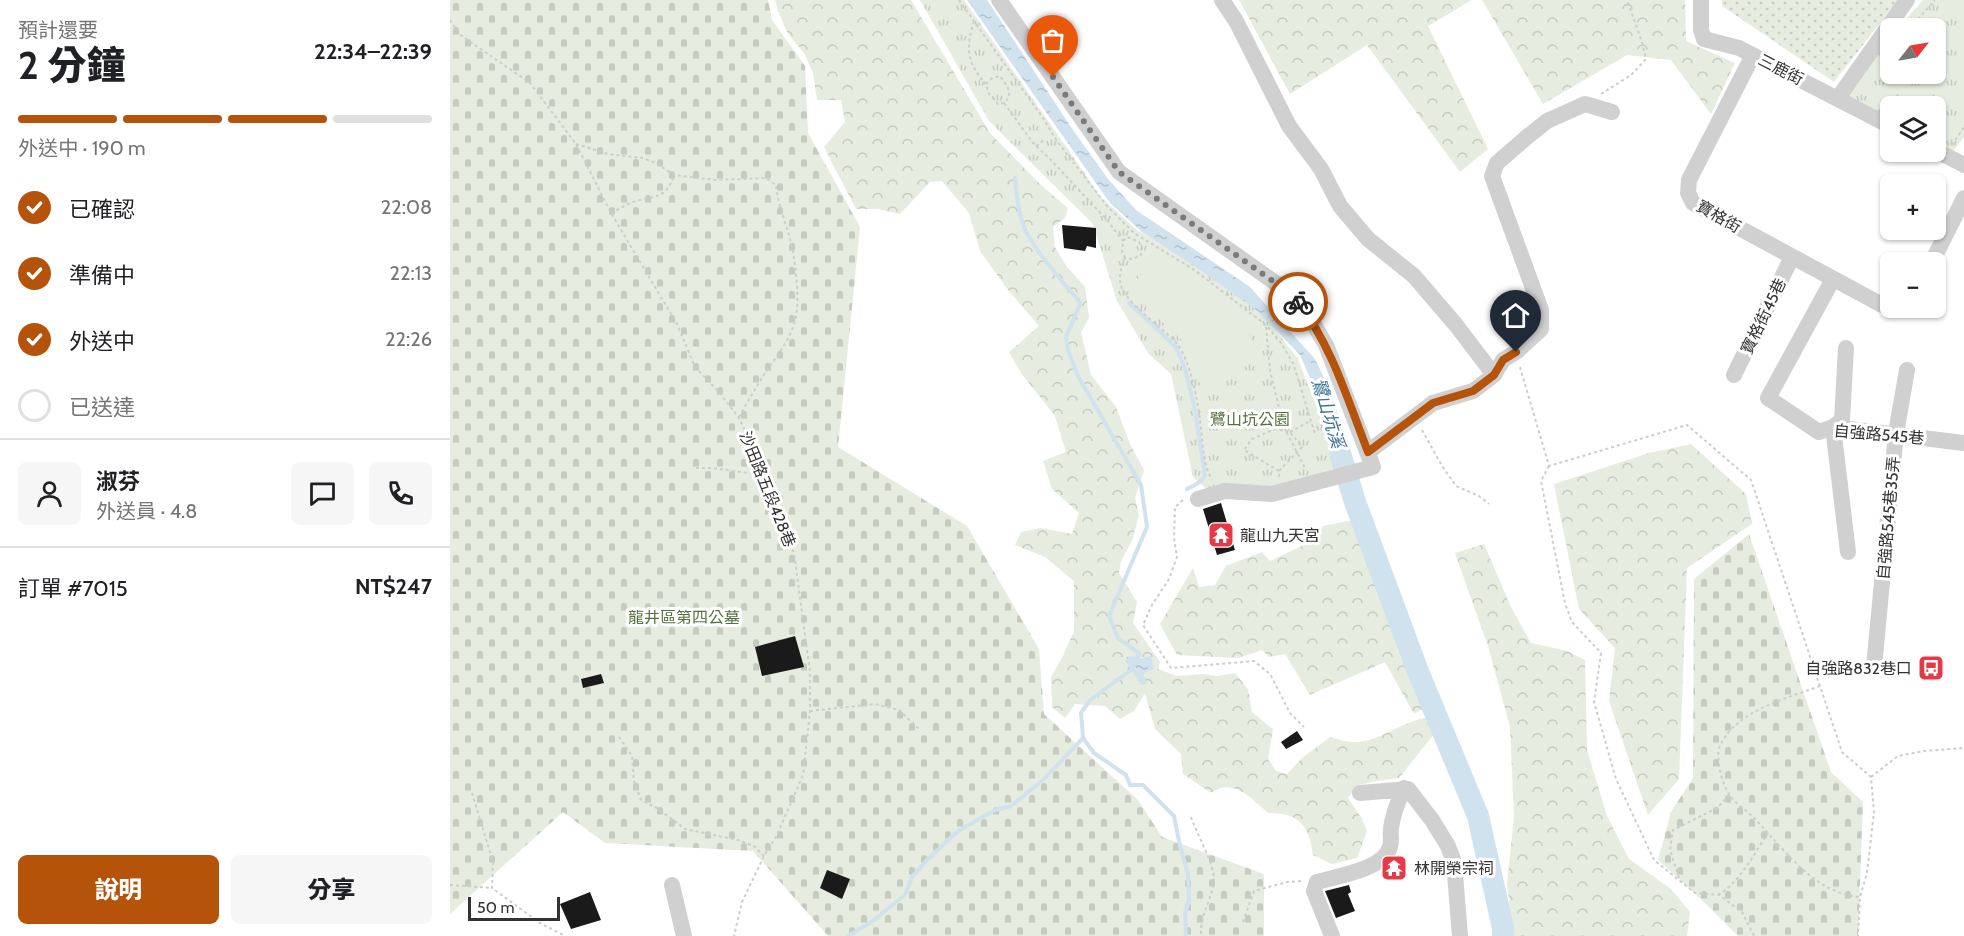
<!DOCTYPE html>
<html lang="zh-TW">
<head>
<meta charset="utf-8">
<style>
  body { margin:0; font-family:Cabin,"Noto Sans TC",sans-serif; background:#f6f6f6; color:#202124; height:100vh; display:flex; flex-direction:column; font-size:22px; white-space:nowrap }
  * { box-sizing:border-box; margin:0 }
  p { font-size:20px; color:#757577 }
  .icon { flex:none; width:33px; height:33px; fill:none; stroke:currentColor; stroke-width:2; stroke-linecap:round; stroke-linejoin:round }
  .map { position:relative; flex:1; overflow:hidden }
  .sheet { display:flex; flex-direction:column; background:#fff; width:450px }
  .sheet>* { flex:none }
  .needle { width:39px; rotate:59deg }
  .buttons { position:absolute; left:1430px; top:18px; display:grid; gap:12px }
  .buttons a { display:grid; place-items:center; width:66px; height:66px; border-radius:9px; background:#fff; box-shadow:0 2px 4px #0004; font-size:30px }
  .scale { position:absolute; left:18px; bottom:15px; width:92px; box-sizing:border-box; padding-left:6px; border:3px solid #333; border-top:0; font-size:16px; line-height:21px; white-space:nowrap; color:#333; -webkit-text-stroke:4px #fff; paint-order:stroke }
  .pin { position:absolute; display:grid; place-items:center; width:51px; height:51px; color:#fff; margin:-62px -26px; border-radius:50% 50% 50% 0; rotate:-45deg; box-shadow:0 0 6px #0007 }
  .pin .icon { rotate:45deg }
  .courier { position:absolute; display:grid; place-items:center; width:60px; height:60px; margin:-30px; border:4px solid #b45309; border-radius:50%; background:#fff; color:#222; box-shadow:0 2px 8px #0007 }
  .headline em { font-style:normal; font-weight:800 }
  .headline div { display:flex; flex-direction:column-reverse }
  .headline { display:flex; align-items:center; justify-content:space-between; height:102px; padding:0 18px }
  h1 { font-size:39px; font-weight:800; line-height:45px }
  .bar { display:grid; grid-template-columns:repeat(4,1fr); gap:9px 6px; align-content:center; height:72px; padding:0 18px }
  .bar i { height:8px; border-radius:4px; background:#e0e0e0 }
  .bar .selected { background:#b45309 }
  .bar p { grid-column:span 4 }
  .line { display:flex; align-items:center; gap:15px; padding:0 18px; border-top:2px solid #e0e0e0 }
  .line div { flex:1 }
  .round { display:grid; place-items:center; flex:none; width:63px; height:63px; border-radius:9px; background:#f6f6f6 }
  ol { padding:0 18px; list-style:none }
  li { display:flex; align-items:center; gap:18px; height:66px }
  li p { margin-inline-start:auto }
  li .icon { padding:6px; border-radius:50%; background:#b45309; color:#fff; stroke-width:4 }
  li:last-child { color:#757577 }
  li i { width:33px; height:33px; border:3px solid #e0e0e0; border-radius:50% }
  .action { display:flex; gap:12px; margin-top:auto; padding:12px 18px }
  .action a { flex:1; height:69px; border-radius:9px; background:#b45309; color:#fff; font-size:24px; font-weight:800; line-height:69px; text-align:center }
  .action a+a { background:#f6f6f6; color:#202124 }
  main { display:flex; flex:1; min-height:0 }
  .map>svg:first-child { display:block }
</style>
</head>
<body>
<main>
<section class="sheet">
<div class="headline"><div><h1>2 分鐘</h1><p>預計還要</p></div><em>22:34–22:39</em></div>
<div class="bar"><i class="selected"></i><i class="selected"></i><i class="selected"></i><i></i><p>外送中 · 190 m</p></div>
<ol>
<li><svg class="icon" aria-label="check" viewBox="0 0 24 24"><path d="M5 12l5 5 9-10"/></svg>已確認<p>22:08</p></li>
<li><svg class="icon" aria-label="check" viewBox="0 0 24 24"><path d="M5 12l5 5 9-10"/></svg>準備中<p>22:13</p></li>
<li><svg class="icon" aria-label="check" viewBox="0 0 24 24"><path d="M5 12l5 5 9-10"/></svg>外送中<p>22:26</p></li>
<li><i></i>已送達</li>
</ol>
<div class="line" style="height:108px"><a class="round"><svg class="icon" aria-label="person" viewBox="0 0 24 24"><circle cx="12" cy="8" r="4"/><path d="M4 21q1-7 8-7t8 7"/></svg></a><div><b>淑芬</b><p>外送員 · 4.8</p></div><a class="round"><svg class="icon" aria-label="chat" viewBox="0 0 24 24"><path d="M4 5h16v11H9l-5 4z"/></svg></a><a class="round"><svg class="icon" aria-label="phone" viewBox="0 0 24 24"><path d="M5 4h4l2 5-3 2q2 4 5 5l2-3 5 2v4C11 20 4 13 5 4z"/></svg></a></div>
<div class="line" style="height:78px"><div>訂單 #7015</div><b>NT$247</b></div>
<div class="action"><a>說明</a><a>分享</a></div>
</section>
<div class="map">
<svg width="1514" height="936" viewBox="0 0 1514 936">
  <defs>
    <pattern id="grass-dots" width="8" height="8" patternUnits="userSpaceOnUse" patternTransform="scale(1.5)"><rect width="8" height="8" fill="#e6ecdf"/><path d="M2 2h.1M6 6h.1" fill="none" stroke="#c6cbc0" stroke-width="1.8" stroke-linecap="round"/></pattern>
    <pattern id="forest-crowns" width="20" height="18" patternUnits="userSpaceOnUse" patternTransform="scale(1.5)"><rect width="20" height="18" fill="#e6ecdf"/><path d="M2 6a3 3 0 1 1 6 0M12 15a3 3 0 1 1 6 0" fill="none" stroke="#c6cbc0"/></pattern>
    <pattern id="cemetery-stones" width="16" height="16" patternUnits="userSpaceOnUse" patternTransform="scale(1.5)"><rect width="16" height="16" fill="#e6ecdf"/><path d="M2 7V4a2 2 0 0 1 4 0v3zM10 15v-3a2 2 0 0 1 4 0v3z" fill="#c6cbc0"/></pattern>
    <pattern id="park-tufts" width="24" height="20" patternUnits="userSpaceOnUse" patternTransform="scale(1.5)"><rect width="24" height="20" fill="#e6ecdf"/><path d="M3 7l-1-3M5 7V3M7 7l1-3M15 17l-1-3M17 17v-4M19 17l1-3" fill="none" stroke="#c6cbc0"/></pattern>
    <pattern id="water-ripples" width="26" height="14" patternUnits="userSpaceOnUse" patternTransform="scale(1.5)"><rect width="26" height="14" fill="#cfe2ee"/><path d="M2 4q2-2 4 0t4 0M15 11q2-2 4 0t4 0" fill="none" stroke="#b2c2cd"/></pattern>
  </defs>
  <rect width="100%" height="100%" fill="#fff"/>
  <path fill="url(#grass-dots)" d="M1272 0H1448L1384 82 1272 6Z"/>
  <path fill="url(#forest-crowns)" d="M325 0H461L540 133 592 186 618 208 615 218 603 227 605 247 617 267 635 287 639 318 631 332 641 375 666 407 680 444 694 470 685 498 689 515 682 541 671 561 669 573 687 602 683 623 710 662 708 669 727 676 754 674 767 676 785 673 798 689 802 712 823 729 818 759 826 771 837 774 852 758 880 737C888 739 899 743 908 742 931 740 955 720 980 717L984 734 949 778 927 781 908 785 898 798 912 819 917 831 907 858 882 864 863 855C859 825 849 813 818 813 801 798 783 777 761 793L733 774 731 754 705 729 695 693 684 711 670 719 655 706 625 704 615 718 602 707 601 677 612 658 624 631V581L595 557 565 545 571 532 591 528 622 534 629 513 602 489 593 461 616 452 605 416 571 373 559 352 589 326 558 290 530 251 519 213 492 181 480 182 450 214 428 209H406L374 147 395 122 391 100H367L363 73 354 53 338 34 328 11Z
    M789 0H1022L978 26 1038 149 1010 172 917 45 840 94Z
    M1032 0H1235L1236 41 1285 63 1261 114 1221 60 1177 55 1093 104Z
    M1241 444 1296 494 1302 524 1237 568 1229 779 1198 815 1159 701 1165 648 1129 609 1104 484 1199 453Z
    M903 520 974 708 964 714 935 662 860 695 835 654 819 657 812 650 788 658 727 655 710 624 743 568 749 587 765 585 776 566 812 552 820 561 864 540 873 526Z
    M1034 544 1061 607 1081 643 1117 651 1135 660 1137 750 1157 816 1179 859 1221 889 1240 912 1237 936H1063L1057 884 1064 817 1060 727 1038 646 1005 553Z"/>
  <path fill="url(#cemetery-stones)" d="M0 0H318L322 20 355 66 358 133 410 227 388 447 517 526 589 649 594 714 688 800 712 837 814 874V936H378L303 851 155 843 113 812 0 914Z
    M1299 534 1381 772 1413 802 1408 936H1288L1253 901 1208 860 1221 812 1243 778 1244 579Z"/>
  <path fill="url(#park-tufts)" d="M470 0H514L651 197 687 230 746 263 803 301 848 359 869 413 886 468 830 486 759 491 743 477 721 374 698 353 667 301 643 224 539 121Z
    M1473 0H1514V137L1501 154 1485 146V106H1440V124L1388 98 1440 38V74H1485V28H1448Z"/>
  <path fill="#e6ecdf" d="M711 253 744 274 788 314 812 357 751 386 732 340 678 290Z"/>
  <path fill="url(#water-ripples)" d="M517 0H537L625 133 658 179 686 210 800 287 864 358C881 388 899 436 895 470L879 439 864 387 850 355 806 310 746 267 692 232 660 203Z
    M684 656 690 659 701 656 704 669 694 673V676L697 682 694 685H691L676 662 677 657Z"/>
  <g fill="none" stroke-linecap="round" stroke-linejoin="round">
    <path stroke="#cfe2ee" stroke-width="4" d="M565 178C567 196 568 217 577 233 590 258 611 279 629 301L630 304 616 337 618 350 628 376 691 485 697 527 659 616 668 638 689 653 687 661
      M679 303 726 347 735 369 744 405 755 475C752 482 745 485 737 489
      M684 668 640 700 631 713 633 738 644 753 676 775 680 785H693L724 816 730 846 738 874 739 901 735 913 736 936
      M398 936 420 923 455 895 462 877 476 861 508 831 545 810 561 806 591 782 633 738"/>
    <path stroke="#cfe2ee" stroke-width="22" d="M890 453 905 502 969 674 1028 816 1053 928V936"/>
  </g>
  <path fill="#1a1a1a" d="M612 225 646 228V248L637 246 635 251 614 248Z
    M771 503 785 550 767 555 753 509Z
    M345 636 354 667 312 676 305 647Z
    M151 674 154 683 133 688 131 679Z
    M847 731 853 740 836 749 831 742Z
    M377 870 400 879 392 899 370 888Z
    M899 885 901 892 898 894 905 911 886 918 875 891Z
    M140 892 151 920 121 929 110 904Z"/>
  <g fill="none" stroke-linecap="round" stroke-linejoin="round">
    <path stroke="#cdcdcd" stroke-width="2" stroke-dasharray="3 3" stroke-linecap="butt" d="M509 0 593 118 607 141 657 206 684 233 743 269 816 325 831 343 843 363 865 434
      M0 20 9 34 80 83 126 144 161 213 227 324 245 367 268 391 289 418 298 437 330 527 344 553 360 672V711L353 775 326 837 314 856 292 902 284 936
      M524 21C516 48 516 62 536 84
      M1460 28 1485 0
      M1435 57 1440 52
      M1151 94 1181 75 1196 59 1192 42 1177 0
      M554 103 548 104 539 94 536 84 542 78 550 76C557 85 564 95 554 103L583 143 601 160 657 220 673 241
      M126 144 158 154 192 158 206 163 224 175 266 180 316 178 326 185C328 208 339 229 343 252 346 271 350 303 345 321 340 340 326 357 315 373 306 388 297 402 289 417
      M1502 145 1514 127
      M586 146 594 140
      M161 213C168 210 175 205 183 202 203 196 217 199 224 175
      M675 258 672 251 673 241 677 237 689 242 692 248 691 255 683 259 675 258C673 264 670 270 670 276 666 300 715 327 728 345 740 362 748 400 750 421 753 441 752 462 762 480
      M816 327 820 370 833 425 856 470
      M1070 367 1099 466 1237 425 1301 480 1392 752 1421 777 1424 812 1417 873 1410 897 1408 936
      M972 430 992 466 1006 486 1029 496 1039 504
      M840 432 860 421
      M1099 466 1091 481 1115 603 1122 622 1151 653 1144 702 1166 779 1204 860 1245 893 1269 895 1292 912 1304 936
      M246 468H262L312 475
      M829 471 794 450 802 439 825 429 840 432 852 447 829 471V478
      M733 500 725 507 724 538 727 557 719 579 702 605 693 625 721 668 804 661 820 674 840 713 854 727
      M1370 686C1337 698 1285 711 1270 746 1265 757 1272 784 1279 794 1284 803 1295 809 1302 816 1333 847 1362 893 1410 897
      M360 711 425 704 449 710 470 730
      M169 737 182 756 184 781 191 800 207 808 235 829 288 840 304 846 314 856
      M1421 777 1448 756 1474 751 1514 748
      M22 793 43 862 42 888 90 923 115 936
      M741 817C746 832 765 866 764 880 762 900 750 914 751 936
      M1229 878 1220 850 1223 830 1267 808 1279 795
      M0 885 42 888
      M1268 895C1290 882 1304 854 1318 833
      M793 922 804 891 837 882 852 881"/>
    <path stroke="#d0d0d0" stroke-width="16" d="M549 0 669 172 841 294 861 320 876 345 923 467 822 494 775 491 748 499
      M772 0 786 21 839 126 871 169 890 206 918 239 964 276 1006 325 1044 375
      M1251 0V30L1254 39 1289 48 1440 126
      M1303 55 1239 180 1238 193 1243 203 1432 305 1440 306
      M1388 98 1457 0
      M1485 150 1514 165
      M1482 262 1514 198
      M1383 279 1318 398 1369 432 1383 427 1514 443
      M1396 348 1392 420 1383 427 1398 552
      M1284 375 1342 257
      M918 452 983 403 1023 391 1044 375 1053 360 1066 352 1091 329V310L1042 176 1047 163 1077 137 1097 121 1135 104 1162 112
      M1424 667 1446 433 1457 370
      M910 793 958 789 982 820 998 846 1004 862 1010 936
      M222 885 234 936
      M882 936 864 891 867 882C887 876 933 870 940 847 942 841 940 834 941 828 943 813 948 801 954 788"/>
  </g>
  <g fill="none" stroke-linecap="round" stroke-linejoin="round">
    <path stroke="#7a7a7a" stroke-width="6" stroke-dasharray="0 10.8" d="M603 77 669 172 841 294 848 302"/>
    <path stroke="#b45309" stroke-width="8" d="M848 302C882 346 898 401 918 452L983 403 1023 391 1044 375 1053 360 1066 352"/>
  </g>
  <defs>
    <g id="temple-square" transform="scale(1.35)"><rect x="-9" y="-9" width="18" height="18" rx="4" fill="#e63946" stroke="#fff"/><path d="M0-6L5-2H3V0L6.5 2.5H4V6H1.5V3h-3V6H-4V2.5H-6.5L-3 0V-2H-5Z" fill="#fff"/></g>
    <g id="bus-square" transform="scale(1.35)"><rect x="-9" y="-9" width="18" height="18" rx="4" fill="#e63946" stroke="#fff"/><path d="M-5-6H5V4H4V6H2V4H-2V6H-4V4H-5ZM-3.5-4V0h7V-4ZM-3.5 1.2v1.5H-2V1.2ZM2 1.2v1.5H3.5V1.2Z" fill="#fff"/></g>
  </defs>
  <g fill-rule="evenodd">
    <use href="#temple-square" x="771" y="535"/>
    <use href="#bus-square" x="1481" y="668"/>
    <use href="#temple-square" x="944" y="868"/>
  </g>
  <g text-anchor="middle" stroke-width="6" stroke-linejoin="round" paint-order="stroke">
    <g font-size="16" fill="#333" stroke="#fff">
      <text transform="translate(1331 69) rotate(27)" y="6">三鹿街</text>
      <text transform="translate(1269 216) rotate(30)" y="6">寶格街</text>
      <text transform="translate(1313 316) rotate(-64)" y="6">寶格街45巷</text>
      <text transform="translate(1429 434) rotate(5)" y="6">自強路545巷</text>
      <text transform="translate(318 489) rotate(68)" y="6">沙田路五段428巷</text>
      <text transform="translate(1438 518) rotate(-85)" y="6">自強路545巷35弄</text>
    </g>
    <g font-size="16" fill="#56703f" stroke="#fff">
      <text x="800" y="425">鷺山坑公園</text>
      <text x="234" y="623">龍井區第四公墓</text>
    </g>
    <g font-size="16" fill="#333" stroke="#fff" text-anchor="start">
      <text x="790" y="541">龍山九天宮</text>
      <text x="1462" y="674" text-anchor="end">自強路832巷口</text>
      <text x="964" y="874">林開榮宗祠</text>
    </g>
    <g font-size="18" font-style="italic" fill="#3f7597" stroke="#fff">
      <text transform="translate(878 413) rotate(73)" y="6">鷺山坑溪</text>
    </g>
  </g>
</svg>
<div class="buttons">
<a><svg class="needle" viewBox="-14 -14 28 28"><path d="M0-13l5 13h-10z" fill="#e53935"/><path d="M0 13l5-13h-10z" fill="#757577"/></svg></a>
<a><svg class="icon" aria-label="layers" viewBox="0 0 24 24"><path d="M12 4l9 5-9 5-9-5zM3 14l9 5 9-5"/></svg></a>
<a>+</a>
<a>−</a>
</div>
<div class="scale">50 m</div>
<div class="pin" style="left:603px;top:77px;background:#ea580c"><svg class="icon" aria-label="bag" viewBox="0 0 24 24"><path d="M5 8h14l-1 12H6zM9 8a3 3 0 0 1 6 0"/></svg></div>
<div class="pin" style="left:1066px;top:352px;background:#1f2937"><svg class="icon" aria-label="home" viewBox="0 0 24 24"><path d="M3 11l9-7 9 7M6 9v11h12V9"/></svg></div>
<div class="courier" style="left:848px;top:302px"><svg class="icon" aria-label="bike" viewBox="0 0 24 24"><circle cx="6" cy="16" r="4"/><circle cx="18" cy="16" r="4"/><path d="M6 16l4-8h5l3 8M10 8l3 8H6M13 5h3"/></svg></div>
</div>
</main>
</body>
</html>
